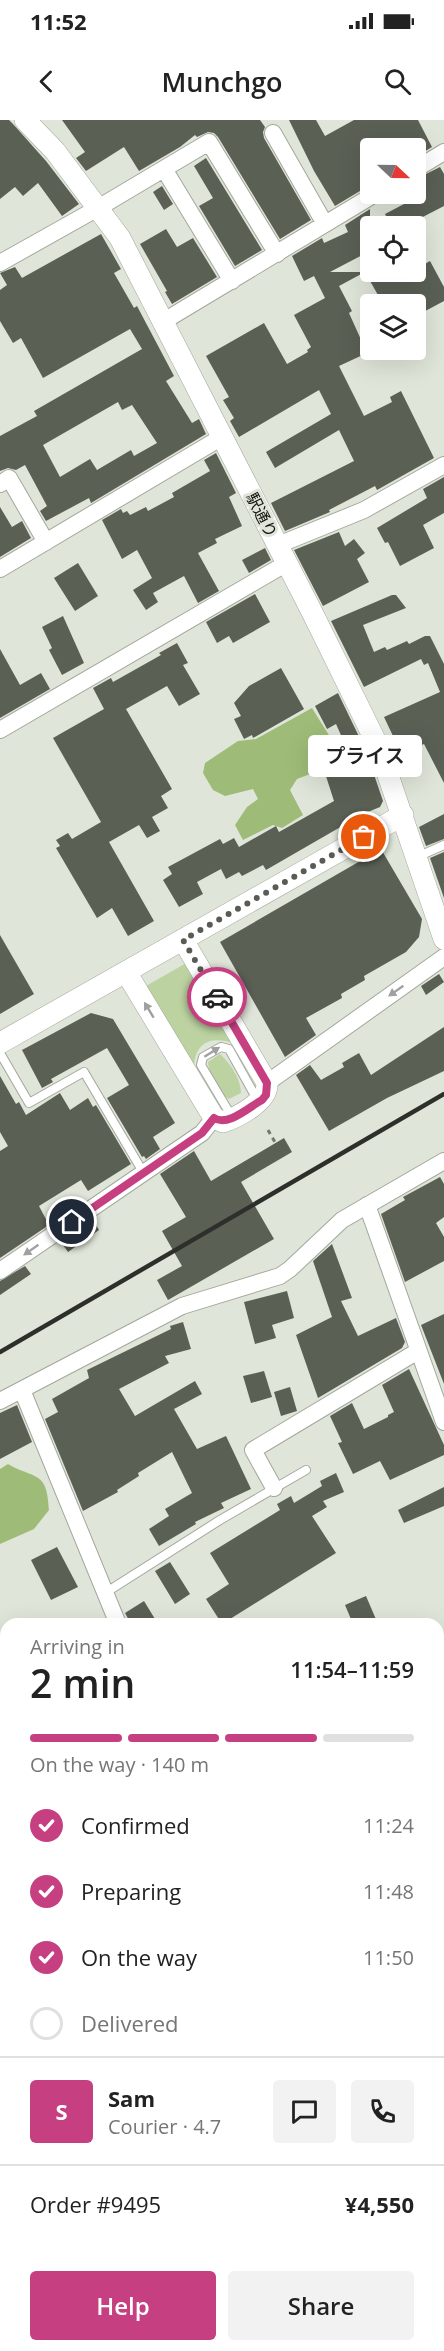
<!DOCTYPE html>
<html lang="en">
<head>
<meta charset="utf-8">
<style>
  body { margin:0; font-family:"Open Sans","Noto Sans JP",sans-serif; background:#f2f2f2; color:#222; height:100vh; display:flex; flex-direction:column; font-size:22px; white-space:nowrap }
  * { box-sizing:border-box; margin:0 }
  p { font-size:20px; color:#767676 }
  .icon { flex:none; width:33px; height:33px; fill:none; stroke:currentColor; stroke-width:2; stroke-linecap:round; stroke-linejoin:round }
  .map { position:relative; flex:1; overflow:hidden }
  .side { position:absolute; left:0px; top:1498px; width:444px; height:734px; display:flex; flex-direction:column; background:#fff; border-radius:18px 18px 0 0; box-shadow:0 6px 24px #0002 }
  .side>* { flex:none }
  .needle { width:39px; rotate:112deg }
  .buttons { position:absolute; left:360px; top:18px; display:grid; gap:12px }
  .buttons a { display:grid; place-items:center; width:66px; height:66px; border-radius:6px; background:#fff; box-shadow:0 6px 24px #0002; font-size:30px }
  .pin { position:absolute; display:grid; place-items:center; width:51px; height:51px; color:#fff; margin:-26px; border:3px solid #fff; border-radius:50%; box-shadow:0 2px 6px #0007 }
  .courier { position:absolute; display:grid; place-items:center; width:60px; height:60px; margin:-30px; border:4px solid #c64081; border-radius:50%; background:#fff; color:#222; box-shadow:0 2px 8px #0007 }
  .bubble { position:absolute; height:42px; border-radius:6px; background:#fff; box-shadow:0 6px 24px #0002; font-size:20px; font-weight:600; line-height:42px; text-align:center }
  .summary em { font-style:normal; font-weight:600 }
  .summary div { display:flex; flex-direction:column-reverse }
  .summary { display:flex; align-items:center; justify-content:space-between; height:102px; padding:0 30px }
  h1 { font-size:39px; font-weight:600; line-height:45px }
  .bar { display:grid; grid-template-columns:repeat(4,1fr); gap:9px 6px; align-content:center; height:72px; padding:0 30px }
  .bar i { height:8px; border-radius:4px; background:#e0e0e0 }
  .bar .on { background:#c64081 }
  .bar p { grid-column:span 4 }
  .line { display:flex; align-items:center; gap:15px; padding:0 30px; border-top:2px solid #e0e0e0 }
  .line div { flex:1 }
  .round { display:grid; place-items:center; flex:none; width:63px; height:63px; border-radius:6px; background:#f2f2f2 }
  ol { padding:0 30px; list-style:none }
  li { display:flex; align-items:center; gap:18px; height:66px }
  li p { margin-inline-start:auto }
  li .icon { padding:6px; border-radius:50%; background:#c64081; color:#fff; stroke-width:4 }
  li:last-child { color:#767676 }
  li i { width:33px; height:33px; border:3px solid #e0e0e0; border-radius:50% }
  .action { display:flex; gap:12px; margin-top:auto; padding:12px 30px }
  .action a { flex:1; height:69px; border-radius:6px; background:#c64081; color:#fff; font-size:24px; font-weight:600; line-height:69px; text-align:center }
  .action a+a { background:#f2f2f2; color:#222 }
  .status { display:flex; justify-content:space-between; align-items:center; height:42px; padding:0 30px; background:#fff; direction:ltr }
  .status svg { height:16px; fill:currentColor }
  header { display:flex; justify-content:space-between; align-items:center; height:78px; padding:0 30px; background:#fff; font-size:27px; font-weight:600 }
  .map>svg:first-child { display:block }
</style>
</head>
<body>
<div class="status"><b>11:52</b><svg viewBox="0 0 49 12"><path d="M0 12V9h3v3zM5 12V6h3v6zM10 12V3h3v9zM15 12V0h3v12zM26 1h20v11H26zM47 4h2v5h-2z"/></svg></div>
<header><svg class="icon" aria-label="back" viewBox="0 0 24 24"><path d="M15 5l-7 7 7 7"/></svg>Munchgo<svg class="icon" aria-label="search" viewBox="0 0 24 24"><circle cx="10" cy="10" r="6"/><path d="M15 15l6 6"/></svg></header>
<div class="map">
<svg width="444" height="2231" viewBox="0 0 444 2231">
  <rect width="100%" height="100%" fill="#dfe5d8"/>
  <path fill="#bcd3a1" d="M188 842 234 923C212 916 195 921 194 947L146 866Z
    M220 934C230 943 241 959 241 973L229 979C218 972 209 954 208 942Z"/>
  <path fill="#9ebc77" d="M312 588 332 620 340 621 350 639 297 659 290 670 303 695 282 708 273 705 243 720 235 705 247 687 258 679 253 669 225 676 213 670 203 653 205 643 238 621 256 619Z
    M8 1344C36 1360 47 1350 49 1390L34 1409 0 1424V1349Z
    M0 1532 6 1542V1847L0 1850Z
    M0 1947 6 1968V2215L0 2201Z
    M11 2226H166L167 2231H13Z"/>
  <path fill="#5b6055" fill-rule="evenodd" d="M0 0H9L13 4 46 41 79 84 62 96 38 63 23 76 15 67 0 79Z
    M62 0H260L265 7 263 12 264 18 311 100 280 119 218 17 214 13 208 12 197 17 195 15 180 27 139 51 124 27 86 51 76 38 85 32Z
    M289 0H316L325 16 354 0H418L432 27 419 35 416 28H370V65L335 86 314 51Z
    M206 38 262 130 235 146 199 86 213 78 194 46Z
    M440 47 444 54V86L413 102 416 106H391L385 94 423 74 416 59Z
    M162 66 173 84 164 90 153 72Z
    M370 89V131L330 152H393L397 159 411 152H416V149L430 141 444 167V181L416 196V184H383L365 152 339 166 352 191 349 193 367 233 339 246 364 296 392 282 390 277 401 271 434 338 377 370 375 366 329 390 330 392 285 411 271 383 354 341 339 310 275 348 266 332 331 294 319 270 239 317 230 301 234 298 223 280 229 277 206 236 264 203 287 244 308 232 307 230 311 227 294 195 325 178 314 156 304 161 292 136 322 118 324 123 348 112 345 105Z
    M166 109 177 127 193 118 217 157 172 184 165 172 167 171 140 124Z
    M101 114 121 149 114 153 134 188 137 186 174 256 166 261 192 303 199 299 206 314 91 383 89 378 46 401 40 391 47 386 25 345 16 350 8 348 0 351V316L37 296 34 291 142 229 130 209 43 258 21 218 13 223 0 201V170L7 165 0 153 15 147 22 158ZM118 282 122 290 132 285 157 323 134 336 131 330 97 350 90 339 60 357 43 325Z
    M216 333 236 373 229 377 242 406 215 419 217 423 198 433 219 471 198 483 184 456 153 473 158 482 146 490 133 470 152 458 137 430 122 439 102 400 121 389 123 393 127 391 130 395 146 387 148 391 174 377 172 373 210 351 204 340Z
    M444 357V393L423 405 434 428 400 446 388 422 385 423 377 408 427 378 423 369Z
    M0 387 12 407 22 401 31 418 0 437Z
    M339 412 345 426 354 419 365 433 357 439 369 462 323 486 294 430Z
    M265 428 271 440 249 453 242 440Z
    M78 443 98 476 75 491 54 458Z
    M255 474 270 502 233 523 229 516 217 523 206 502Z
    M392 475H396L406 488 363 505 374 532 385 527 387 530 407 521 409 524 425 516H430L444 544V663L424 624 395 637 388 618 393 616 384 597 440 572 428 543 424 545 421 539 364 567 331 501Z
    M63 496 84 543 62 555 49 530 52 528 42 507Z
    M177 523 188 543 183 545 200 574 179 586 167 566 126 589 172 669 161 676 168 688 152 697 160 711 147 718 139 705 109 722 154 801 128 816 112 788 97 798 56 728 60 726 56 720 68 713 72 719 101 702 53 618 104 589 93 568 111 558 113 562 161 535 159 533Z
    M0 529 20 565 41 553 50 569 0 598Z
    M281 548 304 589 253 618 252 615 244 619 234 599 241 596 234 583 249 566Z
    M338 573 366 631 383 681 380 687 363 694 266 750 263 745 242 756 239 752 226 759 221 749 197 762 203 774 179 787 163 760 172 754 168 747 220 719 223 724 234 718 239 727 276 706 279 712 334 681 324 650 352 640 336 604 327 609 315 586Z
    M444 694V719L426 726 419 707Z
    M381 729 422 799 419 817 406 832 364 856 365 860 341 874 342 878 306 898 316 915 285 937 220 822Z
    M444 732V778L430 738Z
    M0 815 34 874 0 894Z
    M439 854 444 862 426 875 421 866Z
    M91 893 113 899 175 1003 153 1017 160 1029 146 1039 144 1036 142 1037 107 978 129 965 107 928 51 959 53 962 42 968 22 930Z
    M444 907V951L387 978 329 1011 296 955 310 945 321 960 344 947 342 943 359 933 371 955Z
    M0 956 16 984 19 982 26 995 60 973 70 990 88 978 93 987 96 985 131 1044 88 1071 81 1060 39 1086 49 1105 0 1138V1031L8 1026 0 1012Z
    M284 1018 292 1032 241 1062 274 1119 168 1180 157 1160 182 1146 162 1111 186 1097 160 1054 194 1031 211 1061Z
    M440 1057 444 1064V1097L436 1103 444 1117V1141L405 1162 381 1094 405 1080 403 1077Z
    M93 1100 99 1110 68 1132 61 1122Z
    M332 1124 352 1178 341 1181 358 1216 396 1198 405 1222 402 1228 318 1278 296 1215 332 1197 313 1141Z
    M25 1146 31 1154 0 1175V1161Z
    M287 1171 294 1198 272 1205 276 1218 255 1224 244 1182Z
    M444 1194V1264L421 1205Z
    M183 1202 191 1229 165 1236 169 1243 119 1269 135 1296 195 1261 202 1274 174 1289 197 1329 226 1316 251 1369 221 1383 224 1388 195 1402 196 1404 159 1426 149 1409 169 1396 165 1389 192 1373 172 1332 138 1353 139 1356 117 1370 118 1372 83 1391 45 1299 58 1292 52 1279 89 1258 87 1250 171 1209 170 1206Z
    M409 1249 444 1325V1335L390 1360 380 1341 353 1354 338 1323 342 1322 330 1296 352 1283 364 1309 388 1297V1295L394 1292 382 1265Z
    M264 1251 272 1277 251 1283 243 1256Z
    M290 1267 297 1291 281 1296 274 1272Z
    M17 1285 32 1322 0 1339V1293Z
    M336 1353 344 1372 323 1381 327 1387 312 1396 336 1433 222 1504 206 1479 229 1464 210 1433 280 1390 277 1384 291 1376 294 1383 322 1366 320 1361Z
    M444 1367V1386L404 1403 398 1390Z
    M57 1427 78 1467 51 1480 31 1440Z
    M170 1442 190 1474 175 1484 155 1451Z
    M366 1476 378 1504H353L345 1485Z
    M144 1481 155 1499 147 1504H131L125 1493Z"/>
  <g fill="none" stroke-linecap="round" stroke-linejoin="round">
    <g stroke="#a2a89c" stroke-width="10">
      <path id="service" d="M417 737 444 725
        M0 933 29 983 84 952 143 1052
        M232 997 201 945 203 937 221 927 229 929 258 981
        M105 1473 220 1400 306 1350"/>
    </g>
    <g stroke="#a2a89c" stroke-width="18">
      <path id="minor" d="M273 13 325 104
        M164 49 232 161
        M416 49 444 32
        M0 143 98 88 209 22 277 134
        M164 201 375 74
        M0 364 9 358 46 422
        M278 425 364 390 444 345
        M0 449 222 317
        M0 610 287 443
        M267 963 444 837
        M367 1085 444 1302
        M0 1151 202 1013 214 998
        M22 1270 118 1504
        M0 1281 182 1186 280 1156 290 1149 342 1100 444 1041
        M274 1368 253 1330 418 1231
        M438 1999 444 1994
        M438 2019 444 2027
        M438 2119 444 2113
        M438 2166 444 2176
        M333 2231V2226"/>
    </g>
    <g stroke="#a2a89c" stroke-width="22">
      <path id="tertiary" d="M25 0 55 31 120 118 313 494 378 626 444 819
        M126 852 214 998 223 1002C238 997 269 981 267 963L183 820
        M0 923 403 695"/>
    </g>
    <path stroke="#747870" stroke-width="3" stroke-dasharray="4.5 4.5" stroke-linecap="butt" d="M268 1010 276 1024"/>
    <use href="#service" stroke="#fff" stroke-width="8"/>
    <use href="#minor" stroke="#fff" stroke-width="16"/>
    <use href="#tertiary" stroke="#fff" stroke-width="21"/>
    <path stroke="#2c2f2a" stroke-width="4.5" d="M0 1232 444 974"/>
  </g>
  <defs><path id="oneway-solid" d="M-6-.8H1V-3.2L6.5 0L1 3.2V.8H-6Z" transform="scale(1.5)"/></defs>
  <g fill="#9fa09f">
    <use href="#oneway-solid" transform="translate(396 871) rotate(145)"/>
    <use href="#oneway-solid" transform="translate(149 890) rotate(-121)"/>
    <use href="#oneway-solid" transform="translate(212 932) rotate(-32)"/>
    <use href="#oneway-solid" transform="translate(31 1130) rotate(145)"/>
  </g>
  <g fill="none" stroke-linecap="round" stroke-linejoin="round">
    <path stroke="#585c55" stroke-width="6" stroke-dasharray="0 10.8" d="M217 877 183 820 364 717"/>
    <path stroke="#c64081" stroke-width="8" d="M72 1102 202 1013 214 998C228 1007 249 987 262 980L266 975 267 963 217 877"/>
  </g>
  <g text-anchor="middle" stroke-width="6" stroke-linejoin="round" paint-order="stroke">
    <g font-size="16" fill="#10120e" stroke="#dfe5d8">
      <text transform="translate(262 395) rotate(63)" y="6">駅通り</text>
    </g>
  </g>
</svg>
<div class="buttons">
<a><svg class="needle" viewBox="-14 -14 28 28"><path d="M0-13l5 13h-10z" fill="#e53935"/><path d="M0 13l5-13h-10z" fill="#767676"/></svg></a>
<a><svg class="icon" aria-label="locate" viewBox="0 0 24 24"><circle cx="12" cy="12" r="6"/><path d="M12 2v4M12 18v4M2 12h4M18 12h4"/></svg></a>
<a><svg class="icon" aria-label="layers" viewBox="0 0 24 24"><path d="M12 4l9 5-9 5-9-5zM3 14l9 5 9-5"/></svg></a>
</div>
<div class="pin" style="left:364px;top:717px;background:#ea580c"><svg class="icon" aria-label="bag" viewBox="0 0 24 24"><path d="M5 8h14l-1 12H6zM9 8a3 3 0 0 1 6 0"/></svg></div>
<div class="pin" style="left:72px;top:1102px;background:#1f2937"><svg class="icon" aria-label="home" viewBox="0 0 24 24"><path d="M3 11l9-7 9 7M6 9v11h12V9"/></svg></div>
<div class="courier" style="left:217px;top:877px"><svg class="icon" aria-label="car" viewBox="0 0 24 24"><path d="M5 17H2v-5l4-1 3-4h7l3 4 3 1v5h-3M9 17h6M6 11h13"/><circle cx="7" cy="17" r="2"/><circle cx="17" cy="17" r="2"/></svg></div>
<div class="bubble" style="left:308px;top:615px;width:114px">プライス</div>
<section class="side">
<div class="summary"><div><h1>2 min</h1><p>Arriving in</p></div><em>11:54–11:59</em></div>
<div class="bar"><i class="on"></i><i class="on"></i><i class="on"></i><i></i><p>On the way · 140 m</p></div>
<ol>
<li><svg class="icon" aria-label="check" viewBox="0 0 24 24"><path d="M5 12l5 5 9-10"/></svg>Confirmed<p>11:24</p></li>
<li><svg class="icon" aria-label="check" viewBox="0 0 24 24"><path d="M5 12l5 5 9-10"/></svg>Preparing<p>11:48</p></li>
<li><svg class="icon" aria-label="check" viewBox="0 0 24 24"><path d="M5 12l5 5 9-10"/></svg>On the way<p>11:50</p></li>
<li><i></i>Delivered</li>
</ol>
<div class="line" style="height:108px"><b class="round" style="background:#c64081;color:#fff">S</b><div><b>Sam</b><p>Courier · 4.7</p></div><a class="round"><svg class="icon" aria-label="chat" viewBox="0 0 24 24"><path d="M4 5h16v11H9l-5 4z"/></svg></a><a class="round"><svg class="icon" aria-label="phone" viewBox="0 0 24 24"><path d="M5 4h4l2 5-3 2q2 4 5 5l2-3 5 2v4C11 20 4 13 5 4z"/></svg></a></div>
<div class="line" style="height:78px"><div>Order #9495</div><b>¥4,550</b></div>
<div class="action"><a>Help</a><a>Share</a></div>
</section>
</div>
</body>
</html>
